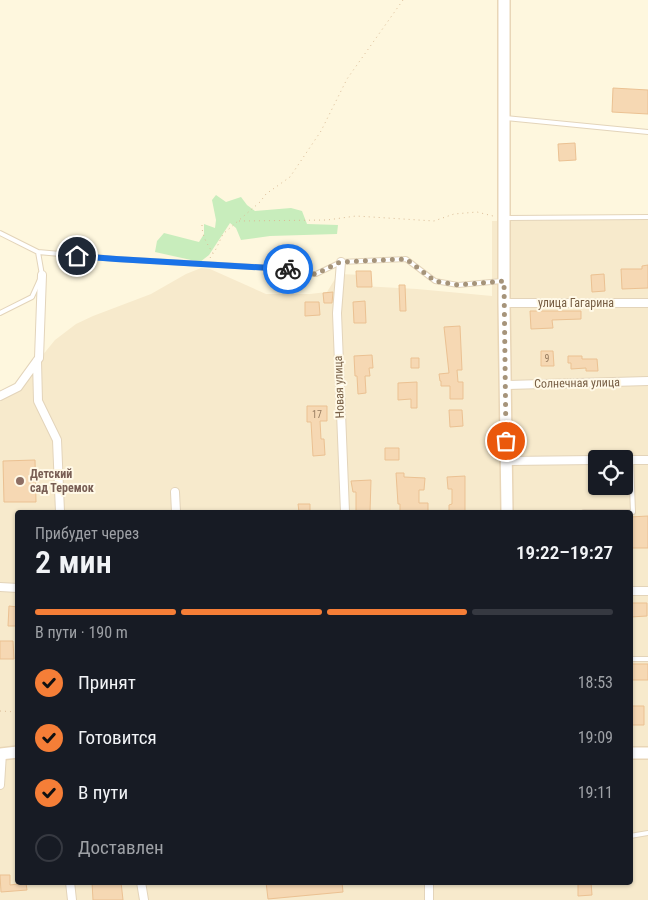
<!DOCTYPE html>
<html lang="ru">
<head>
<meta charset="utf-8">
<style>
  body { margin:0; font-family:"Roboto Condensed",sans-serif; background:#242831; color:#f1f3f6; height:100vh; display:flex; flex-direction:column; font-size:19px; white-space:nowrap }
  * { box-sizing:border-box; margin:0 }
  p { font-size:16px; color:#9ea1a6 }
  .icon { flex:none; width:28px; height:28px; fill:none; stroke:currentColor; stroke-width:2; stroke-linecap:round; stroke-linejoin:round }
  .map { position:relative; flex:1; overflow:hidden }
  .drawer { position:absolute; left:15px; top:510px; width:618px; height:375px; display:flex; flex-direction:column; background:#171b24; border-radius:5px; box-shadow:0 1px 4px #0004 }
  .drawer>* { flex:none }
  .fabs { position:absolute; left:588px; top:450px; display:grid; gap:10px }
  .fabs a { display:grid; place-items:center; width:45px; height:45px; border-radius:5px; background:#171b24; box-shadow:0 1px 4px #0004; font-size:25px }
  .pin { position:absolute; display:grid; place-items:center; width:42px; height:42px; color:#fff; margin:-21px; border:2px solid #fff; border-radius:50%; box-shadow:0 1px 5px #0007 }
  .courier { position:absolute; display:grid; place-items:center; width:50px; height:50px; margin:-25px; border:4px solid #1a73e8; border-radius:50%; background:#fff; color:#222; box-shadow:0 1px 6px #0007 }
  .headline em { font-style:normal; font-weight:600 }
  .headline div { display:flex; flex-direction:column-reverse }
  .headline { display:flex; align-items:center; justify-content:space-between; height:85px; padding:0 20px }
  h1 { font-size:32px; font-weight:600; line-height:38px }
  .bar { display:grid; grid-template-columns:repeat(4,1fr); gap:8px 5px; align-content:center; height:60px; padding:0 20px }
  .bar i { height:6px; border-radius:4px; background:#363941 }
  .bar .on { background:#f57e37 }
  .bar p { grid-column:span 4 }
  ol { padding:0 20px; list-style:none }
  li { display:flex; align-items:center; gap:15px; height:55px }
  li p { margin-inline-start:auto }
  li .icon { padding:5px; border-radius:50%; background:#f57e37; color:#111; stroke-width:4 }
  li:last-child { color:#9ea1a6 }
  li i { width:28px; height:28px; border:2px solid #363941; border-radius:50% }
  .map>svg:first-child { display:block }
</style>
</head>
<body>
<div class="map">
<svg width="648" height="900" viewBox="0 0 648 900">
  <rect width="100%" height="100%" fill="#fef7de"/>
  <path fill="#f7eacc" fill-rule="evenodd" d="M648 219V900H0V401L11 394 55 340 76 324 93 316 151 294 186 274 201 268 210 269 266 294H310L327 292 338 274 364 275 362 286 417 289 492 296V221ZM596 459H624V486H596ZM18 512H630V882H18Z"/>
  <path fill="#c8edbc" d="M216 195 226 202 241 197 247 205 255 211 291 208 302 211 307 224 338 225 337 234 270 236 241 240 236 228 230 223 209 255 200 262 155 252 157 241 164 233 199 242 204 234V224L215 228 216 220 212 200Z"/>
  <path fill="#f6d8b3" stroke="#ebc192" d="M613 88 648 90V114L612 112Z
    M575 143 576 160 559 161 558 144Z
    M648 265V288L622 289 621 269H642V266Z
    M356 271H371L372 287H357Z
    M604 274 605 291 592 292 591 275Z
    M399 285H405L406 311H400Z
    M333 292 332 303H324L323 293Z
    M365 301 366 323H354L353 302Z
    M305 302H319L320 315 305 316Z
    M530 311H581V319L552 320 553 328 531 329Z
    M460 326 462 370H457L458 382H463V399H450V386H441V381H440L439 374 449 373 444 327Z
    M541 351H553L554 366H541Z
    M372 355 373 368H369L370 376H365L366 393 358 394 357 376H355L354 356Z
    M568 356H582V359H597L598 371H586V368L571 369V363H568Z
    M411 358H419V368H411Z
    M417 382V408H411V399L398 400V383Z
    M307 406H327V421H320L321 439H324L325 455 313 456 311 422H307Z
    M449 410H462L463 426 450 427Z
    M385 448H399V460H385Z
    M35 460 36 502H4L3 461Z
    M396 473H404V477L425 478 424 490H419V503H428V512H400V504H398Z
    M465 476V512H449V505L452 504V489H448L447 477Z
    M371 480 370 512H356V492H353L351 481Z
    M298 504H310V512H299Z
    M648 516V548H630V517Z
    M630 603H647V616L630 617Z
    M9 606 18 607V626H8Z
    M0 641H13L14 659H0Z
    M630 664H648V680H630Z
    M630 706H644V725H630Z
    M0 875H10V885L26 883 27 890 1 892Z
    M92 882H121L123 900H93Z
    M266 882H342L343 892 268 899Z
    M578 882H591L592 895 578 896Z"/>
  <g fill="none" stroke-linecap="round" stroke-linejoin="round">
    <g stroke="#e3d4ba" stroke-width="6">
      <path id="lane" d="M506 118 648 132
        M505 218 648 217
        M0 233 38 252 116 259 290 269 304 274H316L341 262 406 259 435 281 458 285 502 281
        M0 313 32 297 42 275 38 252
        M584 512H633L631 460
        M630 659H648
        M630 836 648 833"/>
    </g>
    <g stroke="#e3d4ba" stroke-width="10">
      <path id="street" d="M341 262 337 313 345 512
        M504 303H648
        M37 361 38 401 57 440 60 512
        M506 385 648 381
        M0 396 18 387 39 358 42 275
        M624 460H648
        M506 461 596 460
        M175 492 176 512
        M0 587 18 588
        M630 591H648
        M0 785 2 753
        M70 882 72 900
        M141 882 144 900
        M429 882V900"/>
    </g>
    <g stroke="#e9d6b7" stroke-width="14">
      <path id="secondary" d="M504 0V303L507 512
        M630 753H648
        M0 754 18 752"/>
    </g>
    <path stroke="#dbbc97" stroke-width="1" stroke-dasharray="1 4" stroke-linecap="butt" d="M239 221 327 220 356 216 434 221 454 214 477 212 493 216
      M202 225C202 236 207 244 213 253
      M210 258 216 249 223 234 260 202 266 194 290 177 321 131 347 79 403 0
      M0 711 18 712"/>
    <use href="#lane" stroke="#fff" stroke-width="4"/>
    <use href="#street" stroke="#fff" stroke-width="8"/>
    <use href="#secondary" stroke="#fff" stroke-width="11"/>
  </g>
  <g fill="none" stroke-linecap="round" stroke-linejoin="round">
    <path stroke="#a6947a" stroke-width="5" stroke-dasharray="0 9" d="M288 269 304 274H316L340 262 406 259 435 281 458 285 504 281 506 441"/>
    <path stroke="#1a73e8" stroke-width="6" d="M77 256 116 259 288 269"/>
  </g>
  <circle fill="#8d6e63" stroke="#fff9e7" stroke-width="2" cx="20" cy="481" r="5"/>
  <g text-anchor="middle" stroke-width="4" stroke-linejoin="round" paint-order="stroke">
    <g font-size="10" fill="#977c60">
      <text x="547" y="362">9</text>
      <text x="317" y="418">17</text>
    </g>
    <g font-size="12" fill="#775e44" stroke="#fff9e7">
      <text x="576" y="307">улица Гагарина</text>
      <text transform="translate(577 383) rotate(-1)" y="4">Солнечная улица</text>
      <text transform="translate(339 387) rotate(-92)" y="4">Новая улица</text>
    </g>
    <g font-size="12" font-weight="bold" fill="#785e54" stroke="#fff9e7" text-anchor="start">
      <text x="30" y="478">Детский<tspan x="30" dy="14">сад Теремок</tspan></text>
    </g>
  </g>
</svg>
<div class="fabs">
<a><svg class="icon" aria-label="locate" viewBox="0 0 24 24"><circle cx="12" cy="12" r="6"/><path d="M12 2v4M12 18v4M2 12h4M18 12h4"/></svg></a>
</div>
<div class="pin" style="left:506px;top:441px;background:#ea580c"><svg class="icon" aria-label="bag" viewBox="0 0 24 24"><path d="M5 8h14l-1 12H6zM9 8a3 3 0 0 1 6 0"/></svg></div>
<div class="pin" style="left:77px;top:256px;background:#1f2937"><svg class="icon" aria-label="home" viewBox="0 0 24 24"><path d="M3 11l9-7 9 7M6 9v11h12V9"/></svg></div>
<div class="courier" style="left:288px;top:269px"><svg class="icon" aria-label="bike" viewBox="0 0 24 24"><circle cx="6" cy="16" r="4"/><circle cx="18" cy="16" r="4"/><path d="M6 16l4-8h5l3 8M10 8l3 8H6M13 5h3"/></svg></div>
<section class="drawer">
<div class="headline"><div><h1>2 мин</h1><p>Прибудет через</p></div><em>19:22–19:27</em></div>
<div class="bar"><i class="on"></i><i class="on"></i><i class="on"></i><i></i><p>В пути · 190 m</p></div>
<ol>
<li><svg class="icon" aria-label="check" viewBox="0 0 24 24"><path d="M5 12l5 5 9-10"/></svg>Принят<p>18:53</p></li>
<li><svg class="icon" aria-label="check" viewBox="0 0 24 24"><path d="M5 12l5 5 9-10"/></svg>Готовится<p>19:09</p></li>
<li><svg class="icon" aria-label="check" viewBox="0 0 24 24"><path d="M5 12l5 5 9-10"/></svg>В пути<p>19:11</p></li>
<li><i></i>Доставлен</li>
</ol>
</section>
</div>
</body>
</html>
